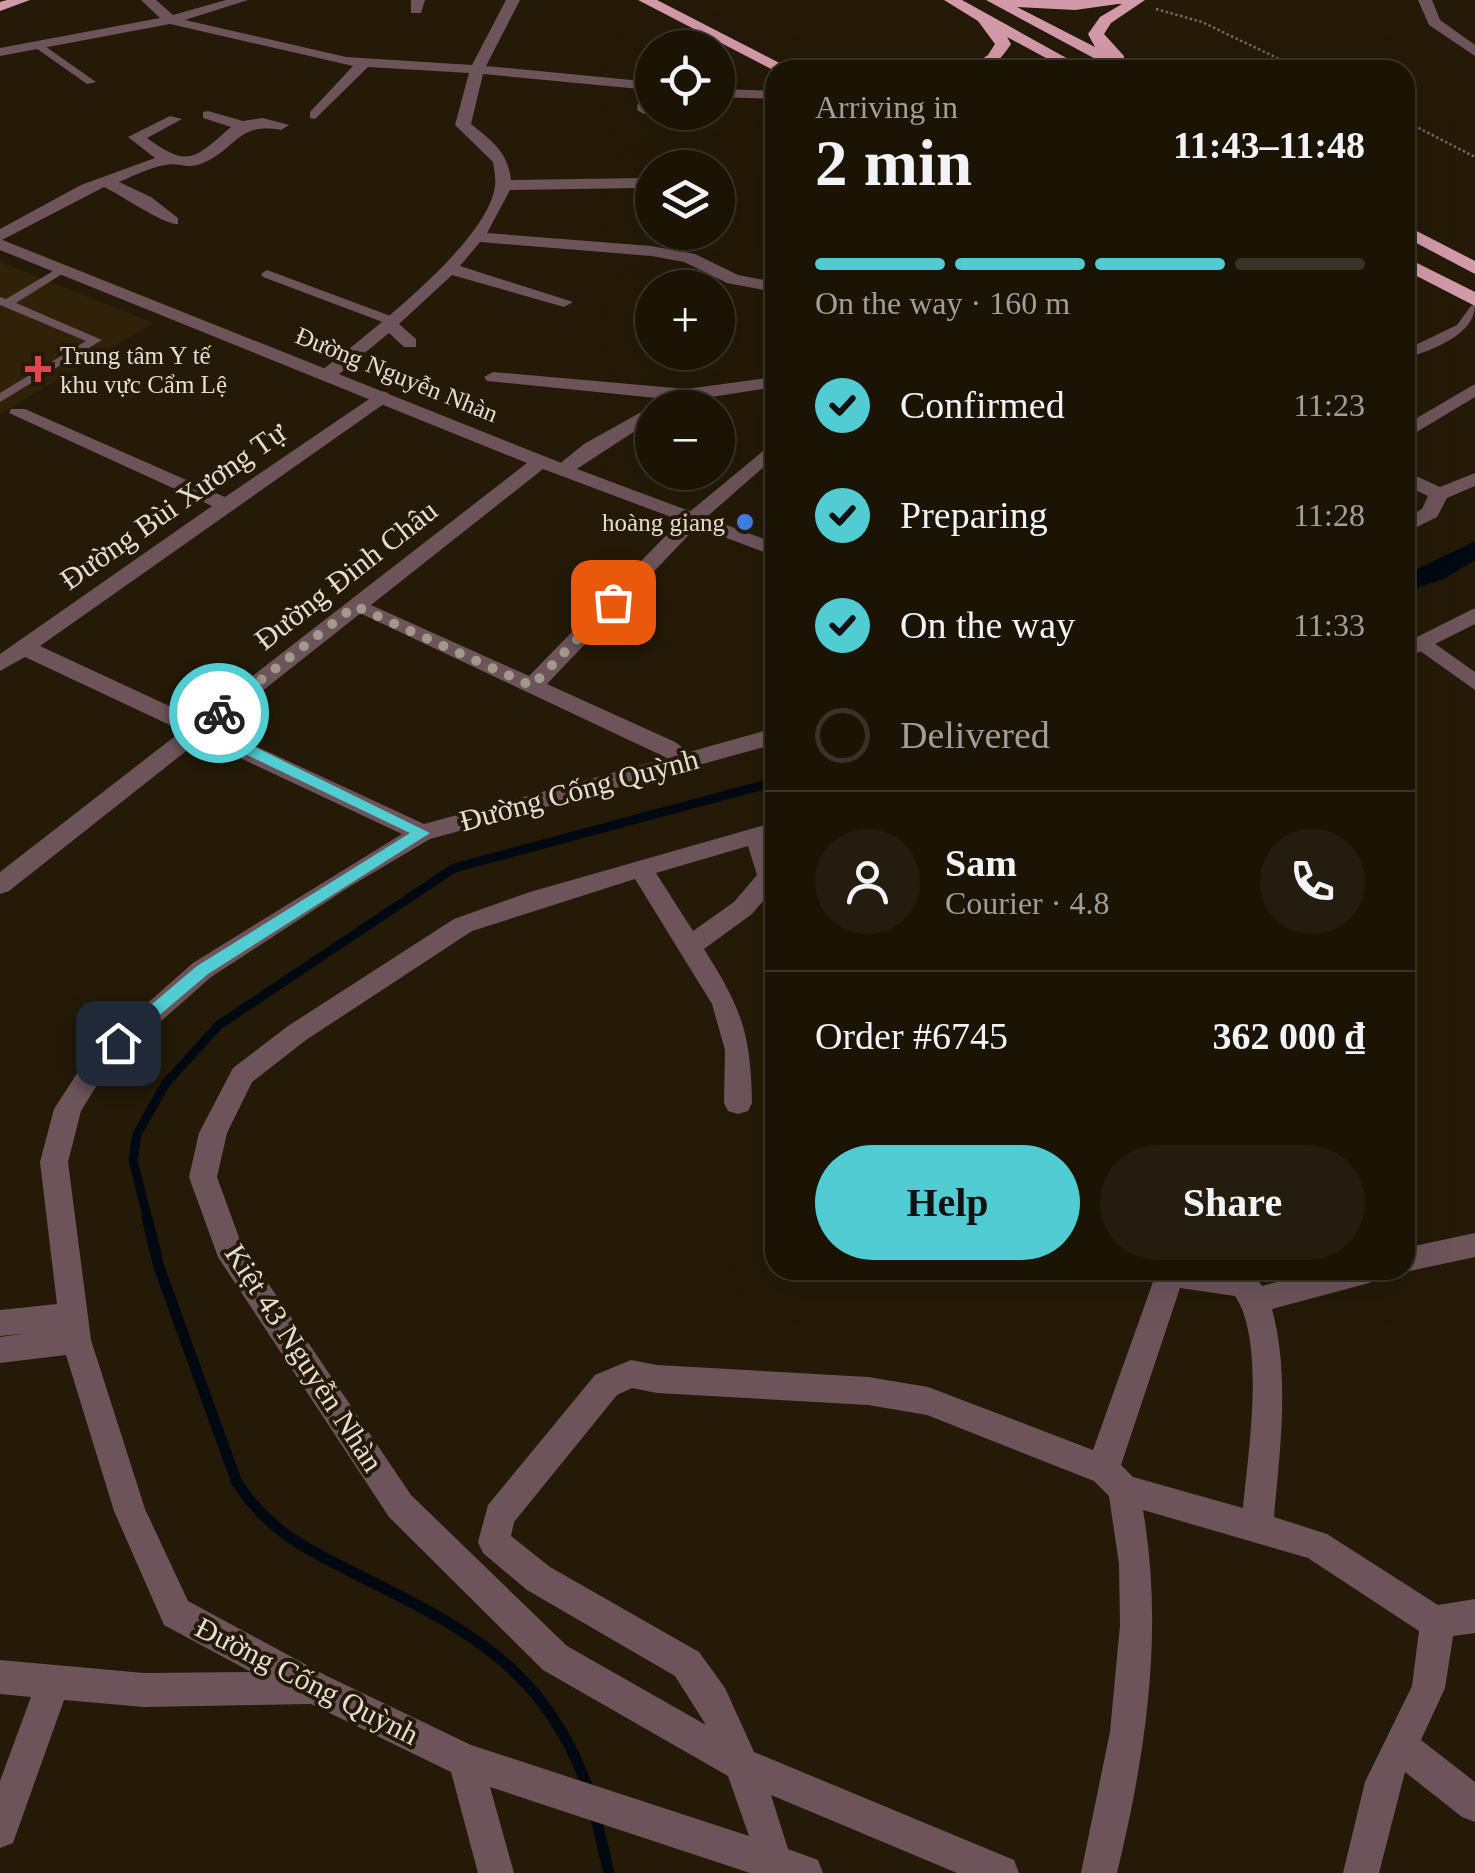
<!DOCTYPE html>
<html lang="en">
<head>
<meta charset="utf-8">
<style>
  body { margin:0; font-family:"Times New Roman",serif; background:#241d0f; color:#f1f3f6; height:100vh; display:flex; flex-direction:column; font-size:38px; white-space:nowrap }
  * { box-sizing:border-box; margin:0 }
  p { font-size:32px; color:#a09e9a }
  .icon { flex:none; width:55px; height:55px; fill:none; stroke:currentColor; stroke-width:2; stroke-linecap:round; stroke-linejoin:round }
  .map { position:relative; flex:1; overflow:hidden }
  .sheet { position:absolute; left:765px; top:60px; width:650px; height:1220px; display:flex; flex-direction:column; background:#1b1405; border-radius:30px; box-shadow:0 10px 40px #0002,0 0 0 2px #393327 }
  .sheet>* { flex:none }
  .controls { position:absolute; left:635px; top:30px; display:grid; gap:20px }
  .controls a { display:grid; place-items:center; width:100px; height:100px; border-radius:50%; background:#1b1405; box-shadow:0 10px 40px #0002,0 0 0 2px #393327; font-size:50px }
  .pin { position:absolute; display:grid; place-items:center; width:85px; height:85px; color:#fff; margin:-42px; border-radius:20px; box-shadow:0 5px 15px #0006 }
  .courier { position:absolute; display:grid; place-items:center; width:100px; height:100px; margin:-50px; border:8px solid #51ccd3; border-radius:50%; background:#fff; color:#222; box-shadow:0 2px 12px #0007 }
  .headline em { font-style:normal; font-weight:700 }
  .headline div { display:flex; flex-direction:column-reverse }
  .headline { display:flex; align-items:center; justify-content:space-between; height:170px; padding:0 50px }
  h1 { font-size:65px; font-weight:700; line-height:75px }
  .bar { display:grid; grid-template-columns:repeat(4,1fr); gap:15px 10px; align-content:center; height:120px; padding:0 50px }
  .bar i { height:12px; border-radius:8px; background:#393327 }
  .bar .on { background:#51ccd3 }
  .bar p { grid-column:span 4 }
  .line { display:flex; align-items:center; gap:25px; padding:0 50px; border-top:2px solid #393327 }
  .line div { flex:1 }
  .round { display:grid; place-items:center; flex:none; width:105px; height:105px; border-radius:52px; background:#241d0f }
  ol { padding:0 50px; list-style:none }
  li { display:flex; align-items:center; gap:30px; height:110px }
  li p { margin-inline-start:auto }
  li .icon { padding:10px; border-radius:50%; background:#51ccd3; color:#111; stroke-width:4 }
  li:last-child { color:#a09e9a }
  li i { width:55px; height:55px; border:5px solid #393327; border-radius:50% }
  .action { display:flex; gap:20px; margin-top:auto; padding:20px 50px }
  .action a { flex:1; height:115px; border-radius:60px; background:#51ccd3; color:#111; font-size:40px; font-weight:700; line-height:115px; text-align:center }
  .action a+a { background:#241d0f; color:#f1f3f6 }
  .map>svg:first-child { display:block }
</style>
</head>
<body>
<div class="map">
<svg width="1475" height="1873" viewBox="0 0 1475 1873">
  <rect width="100%" height="100%" fill="#241a07"/>
  <path fill="#302208" d="M0 262 153 323 0 414Z"/>
  <g fill="none" stroke-linecap="round" stroke-linejoin="round">
    <path stroke="#000912" stroke-width="9" d="M148 1220 133 1160 137 1134 166 1083 219 1025 454 868 775 782"/>
    <path stroke="#000912" stroke-width="11" d="M147 1218 159 1267 237 1483C273 1536 309 1550 364 1578 475 1633 547 1672 590 1794
      M595 1814 609 1873"/>
    <path fill="#000912" fill-rule="evenodd" d="M1475 541V560L1444 579 1405 592V575Z"/>
    <path stroke="#736a5b" stroke-width="2.5" stroke-dasharray="2.5 2.5" stroke-linecap="butt" d="M1156 9 1202 22 1302 70
      M1405 121 1475 157"/>
    <path fill="#6d545b" fill-rule="evenodd" d="M33 42H39L96 82 87 84 33 46Z
      M60 267 70 269 16 303 102 340 0 402V393L86 341 0 305V297L6 299Z
      M267 270 396 318 398 321 388 324 263 277 261 274Z
      M1475 305C1475 336 1430 350 1405 359V350L1457 325 1471 306Z"/>
    <path fill="#6d545b" fill-rule="evenodd" d="M141 0H156L173 15 226 0H248L185 20 346 57 472 65 506 0H520L486 66 652 82 651 110 644 114 637 110 640 89 483 74 471 124C492 141 508 152 511 180L647 178 652 180V200L646 198 641 188 510 190 487 233 651 246 695 254 738 275 775 282V292L727 283 684 262 651 256 480 242 460 266 573 302 564 307 452 275 399 324 416 339V347H404L389 333 333 379H321V371C366 335 488 243 495 186 496 178 494 169 493 162L455 125 469 73 368 67 315 119 310 118V112L353 66 170 24 0 56V48L160 18Z
      M411 0H425L421 13H411Z
      M1418 0H1432L1440 20 1475 45V56L1429 25Z
      M718 89 775 91V99L718 97Z
      M208 111 243 121 263 118 289 125 281 130C237 122 238 148 203 163 188 170 178 162 165 165 149 168 133 176 119 182L151 197 178 218V224C166 226 121 195 104 187L0 241V229L81 185 155 158 128 137 170 116 182 119 147 138C189 169 195 158 231 127L203 118V112Z
      M493 372 686 389 775 377V387L686 401 487 381 484 377Z
      M1475 384V397L1405 439V425Z
      M381 391 388 393V401L40 646 424 824 667 758 345 606 355 599 362 601 529 676 687 514 775 441V457L701 522 547 684 675 742 689 752 775 728V744L430 839 349 887 211 977 107 1069 81 1111 68 1162 91 1340 145 1509 188 1601 327 1676 471 1745 749 1836 728 1776 543 1670 389 1517 218 1257 189 1177 199 1133 233 1068 288 1026 454 919 530 892 775 822V838L770 840 775 856V887L752 914 704 949C741 1008 751 1032 752 1103L748 1111 738 1114 728 1111 724 1103 725 1050 712 1004 635 879 472 931 306 1040 252 1082 227 1133 217 1177 241 1243 411 1495 567 1646 706 1725 675 1676 527 1590 483 1553 478 1542 488 1505 595 1375 631 1360 657 1365 868 1377 928 1387 1093 1450 1154 1279 1148 1270 1244 1271 1254 1275 1262 1286 1322 1270H1384L1379 1279 1369 1283 1272 1309C1290 1376 1280 1449 1274 1517L1327 1534 1438 1605 1475 1599V1633L1453 1636 1445 1688 1421 1740 1475 1782V1822L1462 1817 1405 1772 1379 1873H1343L1365 1782 1412 1686 1419 1631 1308 1558 1143 1510C1164 1632 1146 1753 1117 1873H1081L1110 1732 1120 1625 1119 1564 1109 1496 1094 1481 927 1415 868 1405 657 1393 632 1388 617 1395 514 1522 511 1536 550 1567 699 1652 725 1688 754 1752 1014 1860 1019 1873H957L771 1795 788 1849 818 1860 823 1873H750L490 1787 514 1873H478L451 1772 311 1704 144 1707 64 1700 13 1843 0 1848V1781L31 1697 0 1694V1660L144 1673 251 1672 164 1625 114 1511 66 1355 0 1363V1337L22 1334 0 1336V1310L57 1304 40 1162 54 1109 89 1055 193 963 402 834 25 657 0 671V654L212 506 9 413 11 409H25L225 497ZM748 846 757 875 734 902 693 931 656 873ZM1180 1288 1235 1296C1266 1342 1248 1454 1243 1508L1133 1477 1121 1465Z
      M652 406 656 408H652V420L569 474 562 476 552 470 584 444Z
      M1405 471 1440 487 1475 473V486L1447 498 1437 517 1405 533V519L1422 509 1428 496 1405 485Z
      M1424 636 1475 672V690L1416 648 1413 643Z
      M1475 1233V1257L1405 1272 1398 1270H1405V1248Z"/>
    <path fill="#6d545b" fill-rule="evenodd" d="M0 239 569 466 775 543V556L543 469 9 891 0 894V872L527 463 0 250Z
      M1475 608V624L1405 659V643Z"/>
    <path fill="#d299a8" fill-rule="evenodd" d="M7 0H30L0 11V2Z
      M638 0H657L793 70 775 71Z
      M944 0H962L1088 70H1068L1007 37 1011 44C998 64 989 70 966 70L988 55 995 44 978 21Z
      M986 0H1145L1111 23 1104 34 1124 56V62L1136 70H1116ZM1118 4H1122L1100 17 1088 34 1095 47 1017 7 1075 10Z
      M1405 225 1475 261V274L1405 237Z
      M1405 257 1475 292V306L1405 270Z"/>
  </g>
  <path fill="#51ccd3" d="M214 710 227 713 212 726 430 833 208 974 118 1050 109 1043 112 1038 197 966 410 833 197 731V724Z"/>
  <g fill="none" stroke-linecap="round" stroke-linejoin="round">
    <path stroke="#a1998b" stroke-width="10" stroke-dasharray="0 18" d="M219 713 355 606 532 686 613 602"/>
  </g>
  <path fill="#e0444e" stroke="#241a07" stroke-width="4" d="M33 354h10v10h10v10h-10v10h-10v-10h-10v-10h10z"/>
  <circle fill="#3f7fe0" stroke="#241a07" stroke-width="4" cx="745" cy="522" r="10"/>
  <g text-anchor="middle" stroke-width="8" stroke-linejoin="round" paint-order="stroke">
    <g font-size="25" fill="#e4ddd2" stroke="#241a07" text-anchor="start">
      <text x="60" y="364">Trung tâm Y tế<tspan x="60" dy="29">khu vực Cẩm Lệ</tspan></text>
      <text x="725" y="531" text-anchor="end">hoàng giang</text>
    </g>
    <g font-size="25" fill="#e4ddd2" stroke="#241a07">
      <text transform="translate(397 374) rotate(22)" y="9">Đường Nguyễn Nhàn</text>
    </g>
    <g font-size="30" fill="#e4ddd2" stroke="#241a07">
      <text transform="translate(173 506) rotate(-35)" y="10">Đường Bùi Xương Tự</text>
      <text transform="translate(346 575) rotate(-38)" y="10">Đường Đinh Châu</text>
      <text transform="translate(579 790) rotate(-15)" y="10">Đường Cống Quỳnh</text>
      <text transform="translate(304 1358) rotate(57)" y="10">Kiệt 43 Nguyễn Nhàn</text>
      <text transform="translate(307 1681) rotate(27)" y="10">Đường Cống Quỳnh</text>
    </g>
  </g>
</svg>
<div class="controls">
<a><svg class="icon" aria-label="locate" viewBox="0 0 24 24"><circle cx="12" cy="12" r="6"/><path d="M12 2v4M12 18v4M2 12h4M18 12h4"/></svg></a>
<a><svg class="icon" aria-label="layers" viewBox="0 0 24 24"><path d="M12 4l9 5-9 5-9-5zM3 14l9 5 9-5"/></svg></a>
<a>+</a>
<a>−</a>
</div>
<div class="pin" style="left:613px;top:602px;background:#ea580c"><svg class="icon" aria-label="bag" viewBox="0 0 24 24"><path d="M5 8h14l-1 12H6zM9 8a3 3 0 0 1 6 0"/></svg></div>
<div class="pin" style="left:118px;top:1043px;background:#1f2937"><svg class="icon" aria-label="home" viewBox="0 0 24 24"><path d="M3 11l9-7 9 7M6 9v11h12V9"/></svg></div>
<div class="courier" style="left:219px;top:713px"><svg class="icon" aria-label="bike" viewBox="0 0 24 24"><circle cx="6" cy="16" r="4"/><circle cx="18" cy="16" r="4"/><path d="M6 16l4-8h5l3 8M10 8l3 8H6M13 5h3"/></svg></div>
<section class="sheet">
<div class="headline"><div><h1>2 min</h1><p>Arriving in</p></div><em>11:43–11:48</em></div>
<div class="bar"><i class="on"></i><i class="on"></i><i class="on"></i><i></i><p>On the way · 160 m</p></div>
<ol>
<li><svg class="icon" aria-label="check" viewBox="0 0 24 24"><path d="M5 12l5 5 9-10"/></svg>Confirmed<p>11:23</p></li>
<li><svg class="icon" aria-label="check" viewBox="0 0 24 24"><path d="M5 12l5 5 9-10"/></svg>Preparing<p>11:28</p></li>
<li><svg class="icon" aria-label="check" viewBox="0 0 24 24"><path d="M5 12l5 5 9-10"/></svg>On the way<p>11:33</p></li>
<li><i></i>Delivered</li>
</ol>
<div class="line" style="height:180px"><a class="round"><svg class="icon" aria-label="person" viewBox="0 0 24 24"><circle cx="12" cy="8" r="4"/><path d="M4 21q1-7 8-7t8 7"/></svg></a><div><b>Sam</b><p>Courier · 4.8</p></div><a class="round"><svg class="icon" aria-label="phone" viewBox="0 0 24 24"><path d="M5 4h4l2 5-3 2q2 4 5 5l2-3 5 2v4C11 20 4 13 5 4z"/></svg></a></div>
<div class="line" style="height:130px"><div>Order #6745</div><b>362 000 ₫</b></div>
<div class="action"><a>Help</a><a>Share</a></div>
</section>
</div>
</body>
</html>
